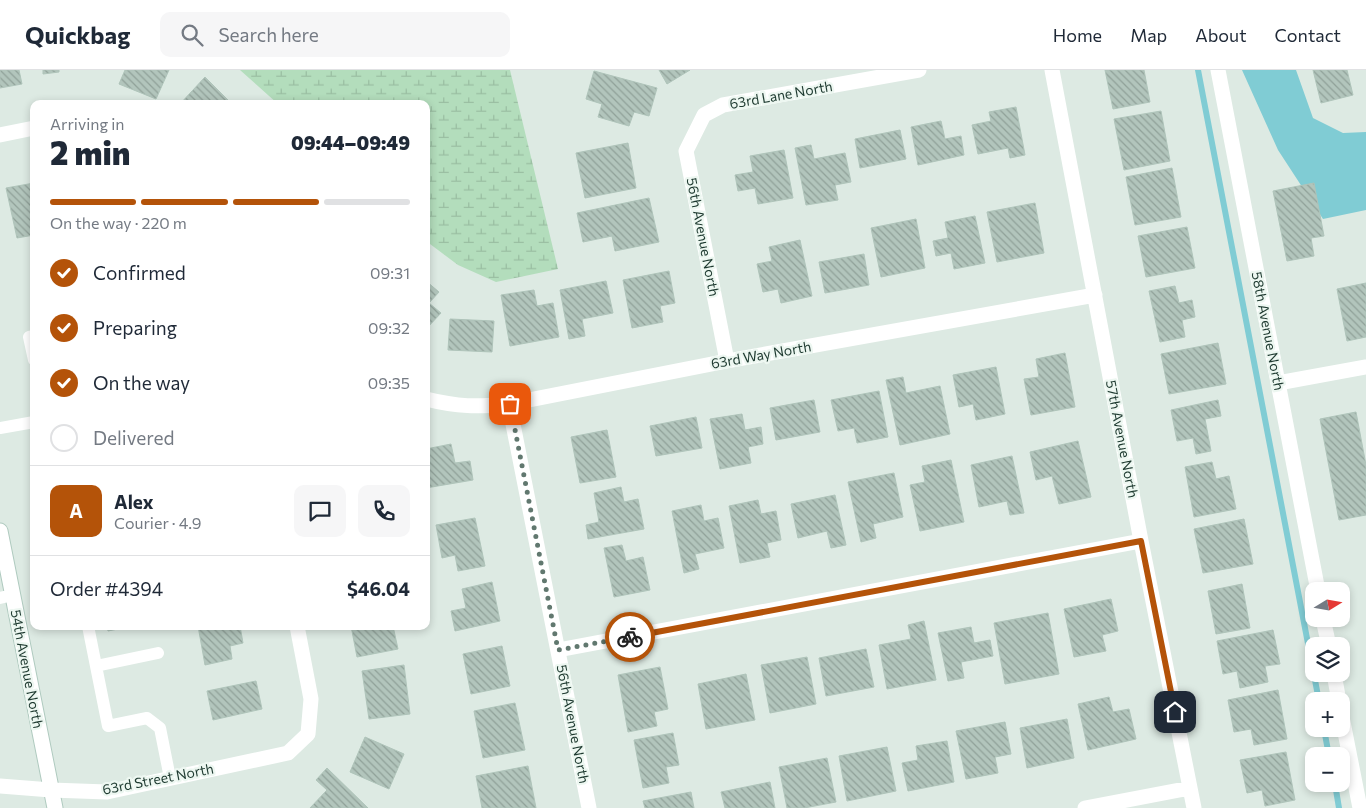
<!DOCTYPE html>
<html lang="en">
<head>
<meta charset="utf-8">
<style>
  body { margin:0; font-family:Commissioner,sans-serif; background:#f6f6f7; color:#1f2937; height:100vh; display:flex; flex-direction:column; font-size:19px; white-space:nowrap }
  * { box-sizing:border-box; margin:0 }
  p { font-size:16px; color:#747a83 }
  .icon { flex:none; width:28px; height:28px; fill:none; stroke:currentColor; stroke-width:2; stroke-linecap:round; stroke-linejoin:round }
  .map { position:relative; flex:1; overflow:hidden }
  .panel { position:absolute; left:30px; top:30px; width:400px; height:530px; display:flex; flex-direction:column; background:#fff; border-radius:10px; box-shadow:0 2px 8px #0003 }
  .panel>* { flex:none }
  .needle { width:32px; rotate:79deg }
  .controls { position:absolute; left:1305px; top:512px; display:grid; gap:10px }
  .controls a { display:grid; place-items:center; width:45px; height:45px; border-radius:10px; background:#fff; box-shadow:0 2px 8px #0003; font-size:25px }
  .pin { position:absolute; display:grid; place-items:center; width:42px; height:42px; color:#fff; margin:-21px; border-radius:10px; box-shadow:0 2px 8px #0006 }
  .courier { position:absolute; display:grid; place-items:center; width:50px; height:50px; margin:-25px; border:4px solid #b45309; border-radius:50%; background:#fff; color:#222; box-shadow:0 1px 6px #0007 }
  .overview em { font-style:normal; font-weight:800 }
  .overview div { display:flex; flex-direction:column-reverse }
  .overview { display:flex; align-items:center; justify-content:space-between; height:85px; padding:0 20px }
  h1 { font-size:32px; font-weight:800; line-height:38px }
  .bar { display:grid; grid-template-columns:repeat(4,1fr); gap:8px 5px; align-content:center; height:60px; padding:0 20px }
  .bar i { height:6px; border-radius:4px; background:#e0e1e3 }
  .bar .on { background:#b45309 }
  .bar p { grid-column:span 4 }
  .line { display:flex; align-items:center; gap:12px; padding:0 20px; border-top:1px solid #e0e1e3 }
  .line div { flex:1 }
  .round { display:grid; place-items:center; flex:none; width:52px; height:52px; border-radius:10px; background:#f6f6f7 }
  ol { padding:0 20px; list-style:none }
  li { display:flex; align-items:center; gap:15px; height:55px }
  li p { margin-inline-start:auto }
  li .icon { padding:5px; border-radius:50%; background:#b45309; color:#fff; stroke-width:4 }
  li:last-child { color:#747a83 }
  li i { width:28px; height:28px; border:2px solid #e0e1e3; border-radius:50% }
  header { display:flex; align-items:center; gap:30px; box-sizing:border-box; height:70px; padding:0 25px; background:#fff; border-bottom:1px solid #e0e1e3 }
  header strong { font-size:24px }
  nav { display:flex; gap:28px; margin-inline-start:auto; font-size:18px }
  .search { width:350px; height:45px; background:#f6f6f7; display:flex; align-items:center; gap:12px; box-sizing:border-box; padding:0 18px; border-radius:10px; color:#747a83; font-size:19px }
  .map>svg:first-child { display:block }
</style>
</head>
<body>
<header>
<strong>Quickbag</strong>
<div class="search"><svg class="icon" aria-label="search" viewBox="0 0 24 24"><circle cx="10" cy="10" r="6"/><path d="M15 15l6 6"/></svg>Search here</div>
<nav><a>Home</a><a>Map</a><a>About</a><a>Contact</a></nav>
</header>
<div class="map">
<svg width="1366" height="738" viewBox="0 0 1366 738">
  <defs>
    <pattern id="wetland-marsh" width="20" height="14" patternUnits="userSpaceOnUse" patternTransform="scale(1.25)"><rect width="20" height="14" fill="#b3ddbc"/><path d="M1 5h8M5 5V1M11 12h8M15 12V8" fill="none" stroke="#9abea2"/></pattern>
    <pattern id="building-back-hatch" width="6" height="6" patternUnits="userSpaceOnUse" patternTransform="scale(1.25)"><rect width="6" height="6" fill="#b2c5bc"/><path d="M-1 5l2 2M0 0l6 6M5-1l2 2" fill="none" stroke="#90a199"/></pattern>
  </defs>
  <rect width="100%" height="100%" fill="#ddeae3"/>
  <path fill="url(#wetland-marsh)" d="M240 0H510L558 199 496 212 458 195 426 171V34H278Z"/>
  <path fill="#80ccd4" d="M1242 0H1296L1313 48 1343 63 1366 62V140L1323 149 1278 80Z"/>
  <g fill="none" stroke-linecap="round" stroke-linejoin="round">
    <path stroke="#80ccd4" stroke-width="6" d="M1198 0 1319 631
      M1324 659 1329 686
      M1335 714 1339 738"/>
  </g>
  <path fill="url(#building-back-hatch)" stroke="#afc4ba" d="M0 0H19L22 14 0 18Z
    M43 0H59V2L43 4Z
    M125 0H169L156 29 119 14Z
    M659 0H690L667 14Z
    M1105 0H1144L1150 32 1113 39Z
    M1313 0H1347L1353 25 1321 33Z
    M594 1 657 18 649 46 634 42 629 56 598 47 602 34 586 29Z
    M205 7 232 34H180Z
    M1016 37 1025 85 1010 88 1008 78 978 84 972 55 991 51 989 42Z
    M1161 41 1170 91 1124 100 1114 49Z
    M941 51 945 69 961 66 964 85 918 95 911 57Z
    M900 60 906 89 860 98 855 69Z
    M628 73 636 118 585 128 576 83Z
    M811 75 814 89 845 83 851 112 835 115 838 130 806 135 795 78Z
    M784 80 793 128 758 134 755 118 738 121 735 105 753 102 750 86Z
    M1172 98 1181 147 1135 155 1126 107Z
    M34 113V165L17 168 6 118Z
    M1314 113 1324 166 1311 168 1314 186 1287 191 1273 121Z
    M649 128 659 172 615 181 612 166 583 172 577 143Z
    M1035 133 1044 183 997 192 987 142Z
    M975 146 985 193 954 199 951 183 936 186 933 171 948 168 945 152Z
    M916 149 925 198 881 207 871 158Z
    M1187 157 1195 198 1146 207 1138 166Z
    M800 170 812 226 781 233 778 219 763 222 757 194 772 191 769 177Z
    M864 184 869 215 825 223 819 192Z
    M669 201 675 233 660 236 663 252 632 258 623 210Z
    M426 211 439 222 429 233 441 243 426 259Z
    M606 211 613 243 582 249 585 266 569 269 560 220Z
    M1366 213V267L1347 271 1337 219Z
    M1175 216 1179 233 1192 230 1195 247 1182 250 1185 267 1160 272 1149 221Z
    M534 220 537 236 553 233 559 267 510 276 501 225Z
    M450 249 494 251 492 282 448 280Z
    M1218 273 1226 314 1169 324 1161 284Z
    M1065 283 1075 337 1031 345 1024 309 1039 307 1036 289Z
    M996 297 1005 344 976 350 973 334 959 337 953 305Z
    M903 307 906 323 940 316 950 364 900 375 886 310Z
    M879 321 888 367 857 373 854 358 838 361 831 330Z
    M814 330 820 362 776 370 770 338Z
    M1218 330 1221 346 1205 349 1211 381 1196 384 1193 368 1177 371 1171 340Z
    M1356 342 1366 395V445L1339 450 1320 349Z
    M742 344 745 360 761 357 763 374 748 377 751 393 720 399 710 349Z
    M696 347 702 378 656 386 650 356Z
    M607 360 616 407 580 413 571 367Z
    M1078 371 1091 427 1059 434 1052 406 1036 410 1030 382Z
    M451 374 455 393 470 391 473 410 426 418V379Z
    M1012 386 1024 443 1010 445 1007 431 979 437 971 395Z
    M951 390 964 452 920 461 910 415 925 412 922 396Z
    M1212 392 1216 409 1229 406 1236 439 1194 447 1185 397Z
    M894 403 903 447 873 454 876 468 861 472 848 412Z
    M621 417 624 432 638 429 644 459 588 469 586 455 599 452 594 423Z
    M835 425 846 475 831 478 827 461 798 468 791 434Z
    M758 430 761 444 776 441 781 470 767 473 770 487 740 493 729 436Z
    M701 435 704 451 718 448 724 478 695 484 699 499 684 503 672 441Z
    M475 448 485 496 458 501 455 485 442 488 436 455Z
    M1244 449 1253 494 1203 503 1194 459Z
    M622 475 626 491 643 487 650 520 614 527 604 478Z
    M492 512 500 551 455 561 451 541 466 538 462 519Z
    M1242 514 1250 558 1216 564 1208 521Z
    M1111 529 1118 561 1102 565 1106 581 1074 587 1064 539Z
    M1048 543 1059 604 1005 614 994 553Z
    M924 551 936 610 887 619 879 575 911 569 908 555Z
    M107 556H133L108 561Z
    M198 556H240L243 573 230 576 232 589 205 595Z
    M351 556H393L398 579 357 587Z
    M971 557 974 573 990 570 993 586 961 592 964 608 948 611 938 563Z
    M1273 560 1280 594 1265 596 1268 612 1240 618 1237 601 1223 604 1217 571Z
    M502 576 510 616 471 624 463 584Z
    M866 579 874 617 826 626 819 588Z
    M807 587 816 634 770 643 761 595Z
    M404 595 410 644 369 649 362 601Z
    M660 597 668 639 654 642 657 656 628 662 618 605Z
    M746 604 755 650 706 659 698 614Z
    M256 611 262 639 213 650 207 621Z
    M1278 620 1287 669 1254 675 1251 659 1234 662 1228 630Z
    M1109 627 1113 642 1129 639 1136 669 1088 680 1078 634Z
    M515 633 525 680 483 688 474 641Z
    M1067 649 1074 688 1027 698 1020 658Z
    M1005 652 1011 684 995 687 998 703 966 709 956 661Z
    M673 663 679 695 666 697 669 713 643 718 634 670Z
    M365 667 404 684 389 719 350 702Z
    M947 671 954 712 908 721 902 693 918 690 916 676Z
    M887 677 896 721 847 731 839 686Z
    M1286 682 1295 730 1265 736 1262 720 1247 723 1240 690Z
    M827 688 836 732 804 738H787L779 697Z
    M528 696 536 738H482L476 706Z
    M327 698 368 738H310L327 720 316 710Z
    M770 712 775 738H725L721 722Z
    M691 722 694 738H645L643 731Z"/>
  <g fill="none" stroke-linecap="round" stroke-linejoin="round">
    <g stroke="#afcabf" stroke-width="17">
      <path id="secondary" d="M0 461 55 738"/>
    </g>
    <path stroke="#fff" stroke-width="12" d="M34 266 29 267 34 290
      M0 358 34 352
      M0 528 13 525
      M88 556 108 656 147 648 160 658 170 708
      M96 596 158 583"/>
    <path stroke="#fff" stroke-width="15" d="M1052 0 1141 471 1194 738
      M1218 0 1318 521
      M0 65 34 58
      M727 291 686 81 704 45 723 35 919 0
      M1278 313 1366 297
      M426 329C458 337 477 337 509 334L727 291 1095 225
      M509 334 589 738
      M1323 549 1329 576
      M558 580 1141 471
      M1334 604 1339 631
      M1341 642 1360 738
      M0 716 51 720 107 722 288 683 308 664 311 629 297 556
      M1085 738 1190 718"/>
    <use href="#secondary" stroke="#fff" stroke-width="15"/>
  </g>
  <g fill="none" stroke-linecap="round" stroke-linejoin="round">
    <path stroke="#61786f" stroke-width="5" stroke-dasharray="0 9" d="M510 334 558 580 630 567"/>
    <path stroke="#b45309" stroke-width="6" d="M630 567 1141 471 1175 642"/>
  </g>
  <g text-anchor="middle" stroke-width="4.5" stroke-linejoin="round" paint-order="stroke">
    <g font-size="14" fill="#1e3a30" stroke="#edf7f1">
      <text transform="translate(781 25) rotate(-10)" y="5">63rd Lane North</text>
      <text transform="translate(703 167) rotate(79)" y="5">56th Avenue North</text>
      <text transform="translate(1268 261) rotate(79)" y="5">58th Avenue North</text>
      <text transform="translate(761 285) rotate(-10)" y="5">63rd Way North</text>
      <text transform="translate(1122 369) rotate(79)" y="5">57th Avenue North</text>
      <text transform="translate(27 599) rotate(79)" y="5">54th Avenue North</text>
      <text transform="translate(573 654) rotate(79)" y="5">56th Avenue North</text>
      <text transform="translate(158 709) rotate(-11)" y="5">63rd Street North</text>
    </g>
  </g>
</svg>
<div class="controls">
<a><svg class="needle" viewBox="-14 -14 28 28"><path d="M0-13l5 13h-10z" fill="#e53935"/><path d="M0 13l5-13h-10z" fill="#747a83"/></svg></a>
<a><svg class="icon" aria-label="layers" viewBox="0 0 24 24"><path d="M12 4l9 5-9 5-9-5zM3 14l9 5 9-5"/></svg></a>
<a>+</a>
<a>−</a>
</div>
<div class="pin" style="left:510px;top:334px;background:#ea580c"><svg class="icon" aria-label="bag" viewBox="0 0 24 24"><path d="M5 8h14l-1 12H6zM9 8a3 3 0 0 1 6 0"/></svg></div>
<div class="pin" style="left:1175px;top:642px;background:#1f2937"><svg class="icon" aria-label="home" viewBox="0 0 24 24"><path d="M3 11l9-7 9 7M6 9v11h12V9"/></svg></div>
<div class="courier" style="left:630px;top:567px"><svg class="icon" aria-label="bike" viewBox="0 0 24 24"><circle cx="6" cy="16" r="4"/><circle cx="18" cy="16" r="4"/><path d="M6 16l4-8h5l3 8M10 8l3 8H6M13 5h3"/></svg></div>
<section class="panel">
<div class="overview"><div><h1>2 min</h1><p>Arriving in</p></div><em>09:44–09:49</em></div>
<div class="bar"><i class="on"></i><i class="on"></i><i class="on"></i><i></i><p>On the way · 220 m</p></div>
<ol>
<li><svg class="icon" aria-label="check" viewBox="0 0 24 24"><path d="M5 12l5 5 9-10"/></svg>Confirmed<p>09:31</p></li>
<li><svg class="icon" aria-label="check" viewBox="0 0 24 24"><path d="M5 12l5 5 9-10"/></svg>Preparing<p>09:32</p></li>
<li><svg class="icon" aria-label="check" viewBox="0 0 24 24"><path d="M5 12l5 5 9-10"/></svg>On the way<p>09:35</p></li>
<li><i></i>Delivered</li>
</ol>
<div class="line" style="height:90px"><b class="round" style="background:#b45309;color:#fff">A</b><div><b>Alex</b><p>Courier · 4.9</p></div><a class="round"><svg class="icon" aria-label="chat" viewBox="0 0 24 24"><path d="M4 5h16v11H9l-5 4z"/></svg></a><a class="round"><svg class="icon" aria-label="phone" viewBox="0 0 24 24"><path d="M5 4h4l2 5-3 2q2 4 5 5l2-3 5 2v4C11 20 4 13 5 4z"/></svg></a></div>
<div class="line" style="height:65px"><div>Order #4394</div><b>$46.04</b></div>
</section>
</div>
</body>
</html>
